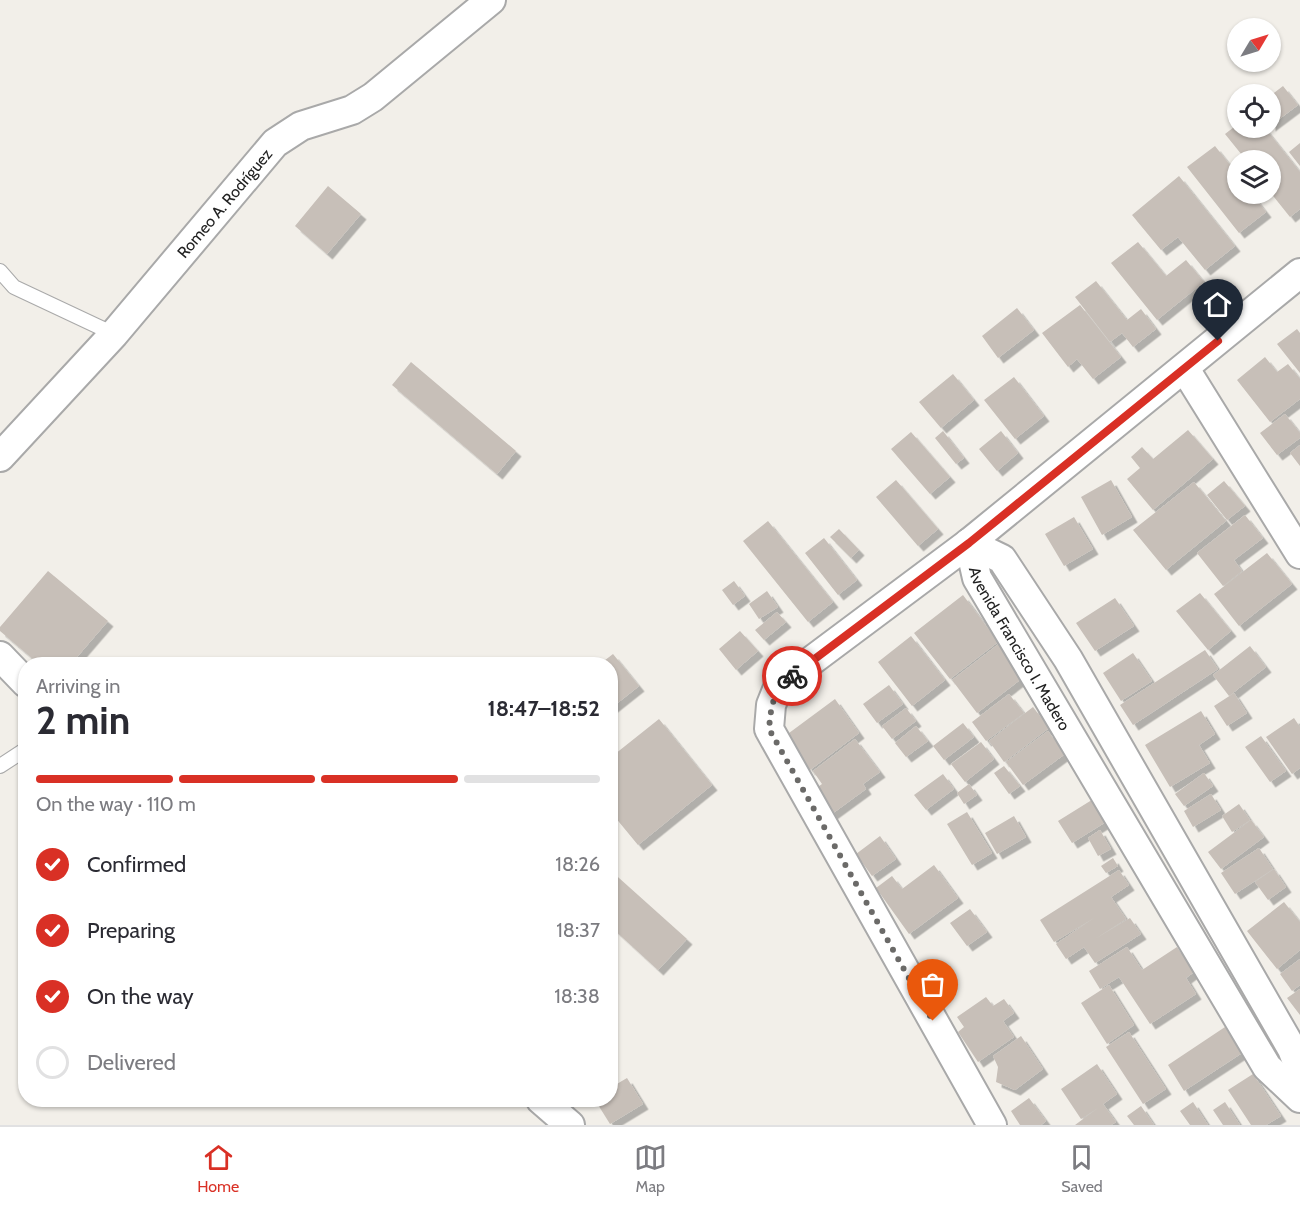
<!DOCTYPE html>
<html lang="en">
<head>
<meta charset="utf-8">
<style>
  body { margin:0; font-family:Cabin,sans-serif; background:#f7f7f7; color:#2b2b33; height:100vh; display:flex; flex-direction:column; font-size:22px; white-space:nowrap }
  * { box-sizing:border-box; margin:0 }
  p { font-size:20px; color:#7c7c81 }
  .icon { flex:none; width:33px; height:33px; fill:none; stroke:currentColor; stroke-width:2; stroke-linecap:round; stroke-linejoin:round }
  .map { position:relative; flex:1; overflow:hidden }
  .side { position:absolute; left:18px; top:657px; width:600px; height:450px; display:flex; flex-direction:column; background:#fff; border-radius:24px; box-shadow:0 2px 4px #0004 }
  .side>* { flex:none }
  .needle { width:39px; rotate:52deg }
  .tools { position:absolute; left:1227px; top:18px; display:grid; gap:12px }
  .tools a { display:grid; place-items:center; width:54px; height:54px; border-radius:50%; background:#fff; box-shadow:0 2px 4px #0004; font-size:30px }
  .pin { position:absolute; display:grid; place-items:center; width:51px; height:51px; color:#fff; margin:-62px -26px; border-radius:50% 50% 50% 0; rotate:-45deg; box-shadow:0 0 6px #0007 }
  .pin .icon { rotate:45deg }
  .courier { position:absolute; display:grid; place-items:center; width:60px; height:60px; margin:-30px; border:4px solid #d93025; border-radius:50%; background:#fff; color:#222; box-shadow:0 2px 8px #0007 }
  .summary em { font-style:normal; font-weight:800 }
  .summary div { display:flex; flex-direction:column-reverse }
  .summary { display:flex; align-items:center; justify-content:space-between; height:102px; padding:0 18px }
  h1 { font-size:39px; font-weight:800; line-height:45px }
  .bar { display:grid; grid-template-columns:repeat(4,1fr); gap:9px 6px; align-content:center; height:72px; padding:0 18px }
  .bar i { height:8px; border-radius:4px; background:#e1e1e2 }
  .bar .active { background:#d93025 }
  .bar p { grid-column:span 4 }
  ol { padding:0 18px; list-style:none }
  li { display:flex; align-items:center; gap:18px; height:66px }
  li p { margin-inline-start:auto }
  li .icon { padding:6px; border-radius:50%; background:#d93025; color:#fff; stroke-width:4 }
  li:last-child { color:#7c7c81 }
  li i { width:33px; height:33px; border:3px solid #e1e1e2; border-radius:50% }
  .menu { display:flex; justify-content:space-around; align-items:center; height:84px; border-top:2px solid #e1e1e2; background:#fff; font-size:16px; color:#7c7c81 }
  .menu a { display:grid; justify-items:center; gap:3px }
  .menu .active { color:#d93025 }
  .map>svg:first-child { display:block }
</style>
</head>
<body>
<div class="map">
<svg width="1300" height="1125" viewBox="0 0 1300 1125">
  <defs>
    <filter id="shadow"><feDropShadow dx="5.5" dy="5.5" stdDeviation="0" flood-color="#0004"/></filter>
  </defs>
  <rect width="100%" height="100%" fill="#f2efe9"/>
  <path fill="#c7bfb8" filter="url(#shadow)" d="M1283 86 1298 105 1270 126V96Z
    M1238 124V128H1265L1300 172V209L1290 217 1270 192V160H1246L1225 134Z
    M1300 143V166L1289 152Z
    M1215 146 1238 175V194H1252L1266 212 1239 233 1187 167Z
    M1179 176 1235 246 1205 270 1178 237 1161 250 1132 215Z
    M328 186 361 214 327 254 295 226Z
    M1138 242 1166 276 1186 260 1204 282 1157 320 1111 263Z
    M1096 281 1127 320 1141 309 1156 329 1133 347 1122 333 1110 342 1075 297Z
    M1080 305 1121 357 1093 379 1077 359 1068 367 1042 333Z
    M1017 308 1034 330 998 358 982 336Z
    M1297 329 1300 333V373L1277 344Z
    M1265 357 1277 372 1288 364 1300 379V399L1270 422 1237 380Z
    M411 362 516 451 497 474 392 385Z
    M953 374 974 400 941 428 919 402Z
    M1014 377 1044 416 1015 439 984 400Z
    M1285 414 1300 433V438L1277 455 1260 433Z
    M1188 430 1213 459 1153 510 1127 479 1140 468 1131 457 1142 447 1153 459Z
    M943 431 964 458 956 464 935 438Z
    M1001 431 1018 453 997 471 979 449Z
    M911 432 950 477 930 494 891 449Z
    M1300 445V466L1290 453Z
    M896 480 938 529 918 546 876 497Z
    M1111 480 1132 517 1102 535 1081 497Z
    M1224 481 1245 506 1227 520 1207 495Z
    M1194 482 1226 521 1166 570 1133 530Z
    M1245 515 1263 538 1234 560 1242 571 1223 586 1197 553Z
    M1074 517 1093 549 1064 566 1045 534Z
    M768 521 833 602 808 622 743 541Z
    M839 529 859 550 851 558 830 537Z
    M824 538 857 580 838 595 805 553Z
    M1267 553 1292 584 1239 626 1214 594Z
    M48 571 108 621 71 664H39L0 631V627Z
    M734 581 745 596 733 605 722 590Z
    M767 591 778 607 759 619 749 604Z
    M1200 593 1231 631 1208 650 1176 611Z
    M963 595 998 642 950 679 914 633Z
    M1115 598 1134 626 1095 651 1076 623Z
    M777 612 786 622 764 640 755 630Z
    M740 631 758 651 736 670 719 649Z
    M911 636 945 680 912 706 878 662Z
    M1000 643 1025 676 977 713 952 680Z
    M1250 646 1266 667 1229 696 1213 675Z
    M1205 650 1218 669 1133 725 1120 705Z
    M1133 653 1152 681 1121 701 1103 673Z
    M613 654 639 686 610 709V664H600Z
    M889 685 903 704 877 723 863 704Z
    M1234 693 1247 713 1227 726 1214 706Z
    M1009 694 1024 713 986 741 972 722Z
    M835 699 859 733 810 770 785 736Z
    M1033 707 1049 728 1004 762 989 741Z
    M906 708 916 721 892 739 882 726Z
    M1201 711 1215 734 1199 745 1210 763 1170 787 1145 745Z
    M1294 718 1300 727V768L1292 774 1266 737Z
    M659 719 712 785 638 845 610 811V758Z
    M963 723 974 737 944 760 933 746Z
    M916 726 928 741 906 757 895 743Z
    M1048 731 1065 754 1023 785 1006 762Z
    M1261 736 1286 771 1270 782 1245 747Z
    M855 739 880 772 863 784 866 789 825 819 808 794 822 784 813 771Z
    M981 742 994 759 965 782 951 764Z
    M1004 766 1020 786 1009 794 994 773Z
    M1204 773 1213 786 1184 806 1175 794Z
    M943 774 954 789 926 810 914 795Z
    M969 784 977 795 964 804 957 793Z
    M1211 794 1221 810 1193 827 1184 811Z
    M1095 798 1109 820 1072 843 1058 821Z
    M1239 804 1250 820 1232 832 1222 816Z
    M967 812 992 853 972 865 947 824Z
    M1014 816 1026 837 997 854 985 833Z
    M1251 820 1264 837 1221 869 1208 852Z
    M1100 830 1111 849 1098 856 1088 838Z
    M880 836 896 859 872 876 856 854Z
    M1259 848 1273 869 1235 894 1221 873Z
    M1113 858 1118 866 1106 873 1101 866Z
    M934 865 958 898 909 934 876 888 892 876 902 889Z
    M1274 869 1286 887 1268 900 1255 882Z
    M610 870 687 939 658 970 610 926Z
    M1119 870 1129 885 1111 897 1126 919 1095 939 1130 918 1141 934 1095 963 1084 947 1066 959 1056 944 1094 918 1054 942 1040 920Z
    M1284 902 1300 922V950L1277 969 1247 931Z
    M970 909 987 932 967 946 950 923Z
    M1127 947 1142 970 1177 947 1194 972 1186 978 1196 994 1150 1024 1119 977 1100 989 1089 971Z
    M1300 959V985L1292 991 1280 974Z
    M1109 985 1134 1025 1107 1044 1081 1003Z
    M1300 989V1015L1287 998Z
    M986 997 993 1006 1004 999 1014 1013 1003 1021 1014 1037 978 1062 958 1032 964 1027 957 1017Z
    M1225 1027 1242 1053 1184 1091 1168 1065Z
    M1129 1032 1166 1089 1143 1104 1106 1047Z
    M1021 1036 1043 1069 1015 1090 996 1082 998 1067 993 1056Z
    M1097 1064 1117 1094 1103 1104 1116 1122 1111 1125H1075L1098 1108 1081 1119 1061 1089Z
    M1253 1074 1281 1116 1266 1125H1251L1228 1090Z
    M627 1078 643 1104 610 1124 595 1100H610V1088Z
    M1029 1098 1046 1121 1041 1125H1020L1011 1111Z
    M1193 1102 1208 1125H1190L1180 1111Z
    M1225 1102 1240 1125H1223L1213 1110Z
    M1141 1106 1154 1125H1134L1127 1116Z"/>
  <g fill="none" stroke-linecap="round" stroke-linejoin="round">
    <g stroke="#a9a9a9" stroke-width="16">
      <path id="lane" d="M0 271 14 287 114 334
        M0 766 26 749"/>
    </g>
    <g stroke="#a9a9a9" stroke-width="32">
      <g id="street">
        <path d="M1185 369 1300 554"/>
        <path id="s1" d="M0 457 114 334 275 143 301 126 352 110 373 97 491 0"/>
        <path id="s2" d="M969 543 977 578 1267 1067 1300 1098"/>
        <path d="M969 543 1002 559 1068 659 1292 1049 1300 1069"/>
        <path d="M0 656 26 683"/>
        <path d="M541 1100 570 1125"/>
        <path d="M992 1125 769 729 771 705 779 685 969 543 1300 273"/>
      </g>
    </g>
    <use href="#lane" stroke="#fff" stroke-width="14"/>
    <use href="#street" stroke="#fff" stroke-width="28"/>
  </g>
  <g fill="none" stroke-linecap="round" stroke-linejoin="round">
    <path stroke="#6b6a68" stroke-width="6" stroke-dasharray="0 10.8" d="M792 676C773 690 771 706 769 729L933 1021"/>
    <path stroke="#d93025" stroke-width="8" d="M792 676 969 543 1218 341"/>
  </g>
  <g text-anchor="middle" stroke-width="4.5" stroke-linejoin="round" paint-order="stroke">
    <g font-size="16" fill="#222" stroke="#fff">
      <text dy="6" stroke="none"><textPath href="#s1" startOffset="339">Romeo A. Rodríguez</textPath></text>
      <text dy="6" stroke="none"><textPath href="#s2" startOffset="118">Avenida Francisco I. Madero</textPath></text>
    </g>
  </g>
</svg>
<div class="tools">
<a><svg class="needle" viewBox="-14 -14 28 28"><path d="M0-13l5 13h-10z" fill="#e53935"/><path d="M0 13l5-13h-10z" fill="#7c7c81"/></svg></a>
<a><svg class="icon" aria-label="locate" viewBox="0 0 24 24"><circle cx="12" cy="12" r="6"/><path d="M12 2v4M12 18v4M2 12h4M18 12h4"/></svg></a>
<a><svg class="icon" aria-label="layers" viewBox="0 0 24 24"><path d="M12 4l9 5-9 5-9-5zM3 14l9 5 9-5"/></svg></a>
</div>
<div class="pin" style="left:933px;top:1021px;background:#ea580c"><svg class="icon" aria-label="bag" viewBox="0 0 24 24"><path d="M5 8h14l-1 12H6zM9 8a3 3 0 0 1 6 0"/></svg></div>
<div class="pin" style="left:1218px;top:341px;background:#1f2937"><svg class="icon" aria-label="home" viewBox="0 0 24 24"><path d="M3 11l9-7 9 7M6 9v11h12V9"/></svg></div>
<div class="courier" style="left:792px;top:676px"><svg class="icon" aria-label="bike" viewBox="0 0 24 24"><circle cx="6" cy="16" r="4"/><circle cx="18" cy="16" r="4"/><path d="M6 16l4-8h5l3 8M10 8l3 8H6M13 5h3"/></svg></div>
<section class="side">
<div class="summary"><div><h1>2 min</h1><p>Arriving in</p></div><em>18:47–18:52</em></div>
<div class="bar"><i class="active"></i><i class="active"></i><i class="active"></i><i></i><p>On the way · 110 m</p></div>
<ol>
<li><svg class="icon" aria-label="check" viewBox="0 0 24 24"><path d="M5 12l5 5 9-10"/></svg>Confirmed<p>18:26</p></li>
<li><svg class="icon" aria-label="check" viewBox="0 0 24 24"><path d="M5 12l5 5 9-10"/></svg>Preparing<p>18:37</p></li>
<li><svg class="icon" aria-label="check" viewBox="0 0 24 24"><path d="M5 12l5 5 9-10"/></svg>On the way<p>18:38</p></li>
<li><i></i>Delivered</li>
</ol>
</section>
</div>
<nav class="menu">
<a class="active"><svg class="icon" aria-label="home" viewBox="0 0 24 24"><path d="M3 11l9-7 9 7M6 9v11h12V9"/></svg>Home</a>
<a><svg class="icon" aria-label="map" viewBox="0 0 24 24"><path d="M3 6l6-2 6 2 6-2v14l-6 2-6-2-6 2zM9 4v14M15 6v14"/></svg>Map</a>
<a><svg class="icon" aria-label="saved" viewBox="0 0 24 24"><path d="M7 4h10v16l-5-4-5 4z"/></svg>Saved</a>
</nav>
</body>
</html>
